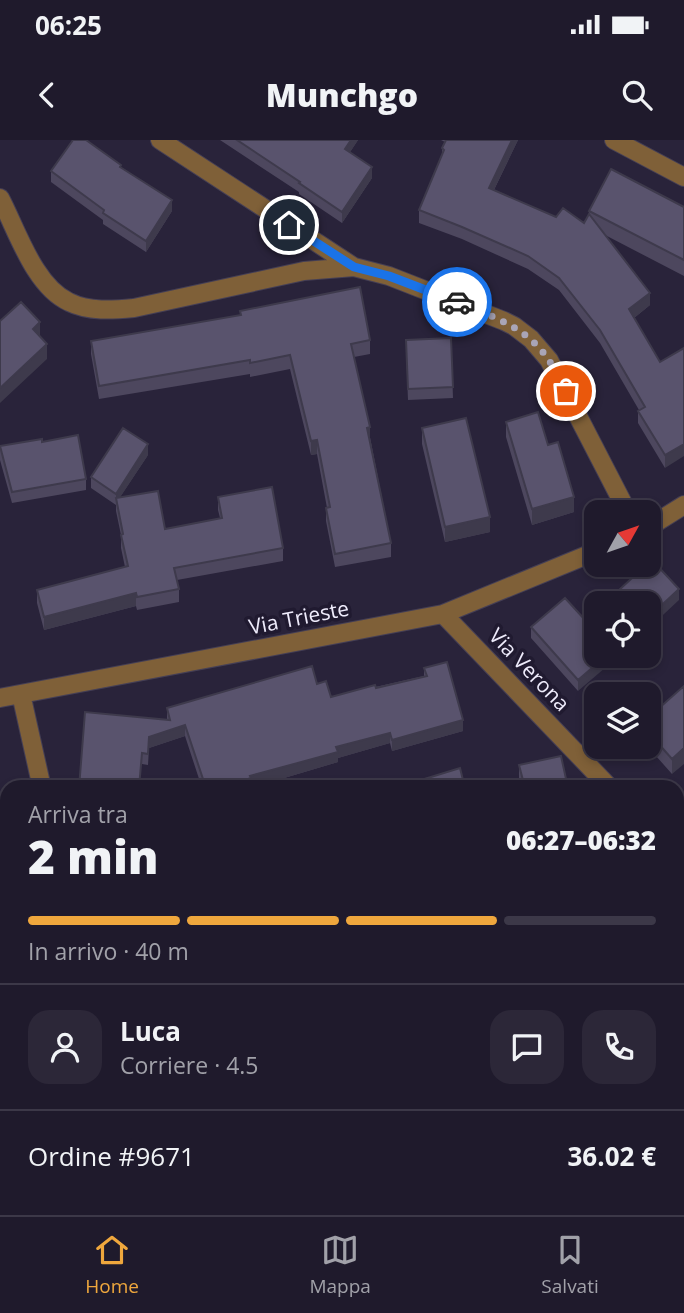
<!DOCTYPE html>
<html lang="it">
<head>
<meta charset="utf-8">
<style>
  body { margin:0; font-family:"Open Sans",sans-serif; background:#2c2738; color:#f1f3f6; height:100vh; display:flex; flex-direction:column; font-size:26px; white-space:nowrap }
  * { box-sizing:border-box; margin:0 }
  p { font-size:23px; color:#a1a1a9 }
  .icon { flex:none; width:38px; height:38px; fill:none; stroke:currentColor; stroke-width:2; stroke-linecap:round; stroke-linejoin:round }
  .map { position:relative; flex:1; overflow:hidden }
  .side { position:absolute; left:0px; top:640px; width:684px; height:436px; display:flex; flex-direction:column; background:#1f1a2c; border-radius:21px 21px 0 0; box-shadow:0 4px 10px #0003,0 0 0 2px #3c3848 }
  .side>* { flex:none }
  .needle { width:46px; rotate:50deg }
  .buttons { position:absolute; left:584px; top:360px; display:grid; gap:14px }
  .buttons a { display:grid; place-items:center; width:77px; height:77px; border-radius:14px; background:#1f1a2c; box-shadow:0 4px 10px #0003,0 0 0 2px #3c3848; font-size:35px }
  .pin { position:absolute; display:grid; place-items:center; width:60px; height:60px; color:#fff; margin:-30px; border:4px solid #fff; border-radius:50%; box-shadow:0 2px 7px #0007 }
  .courier { position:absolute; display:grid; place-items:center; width:70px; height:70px; margin:-35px; border:5px solid #1a73e8; border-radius:50%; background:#fff; color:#222; box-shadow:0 2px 9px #0007 }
  .summary em { font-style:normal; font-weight:800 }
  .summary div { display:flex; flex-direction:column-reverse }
  .summary { display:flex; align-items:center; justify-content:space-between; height:119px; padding:0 28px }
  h1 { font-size:46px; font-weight:800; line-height:52px }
  .bar { display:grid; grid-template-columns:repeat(4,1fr); gap:10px 7px; align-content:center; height:84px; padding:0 28px }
  .bar i { height:9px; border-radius:5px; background:#3c3848 }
  .bar .on { background:#efa73d }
  .bar p { grid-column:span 4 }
  .line { display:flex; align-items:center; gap:18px; padding:0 28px; border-top:2px solid #3c3848 }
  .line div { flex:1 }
  .round { display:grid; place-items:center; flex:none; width:74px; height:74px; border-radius:21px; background:#2c2738 }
  .status { display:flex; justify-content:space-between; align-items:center; height:49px; padding:0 35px; background:#1f1a2c; direction:ltr }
  .status svg { height:19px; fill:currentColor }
  header { display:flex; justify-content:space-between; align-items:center; height:91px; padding:0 28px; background:#1f1a2c; font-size:32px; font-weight:800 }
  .tab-bar { display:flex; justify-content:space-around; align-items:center; height:98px; border-top:2px solid #3c3848; background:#1f1a2c; font-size:19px; color:#a1a1a9 }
  .tab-bar a { display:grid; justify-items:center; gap:4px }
  .tab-bar .on { color:#efa73d }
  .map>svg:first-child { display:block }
</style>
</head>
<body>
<div class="status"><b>06:25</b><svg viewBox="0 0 49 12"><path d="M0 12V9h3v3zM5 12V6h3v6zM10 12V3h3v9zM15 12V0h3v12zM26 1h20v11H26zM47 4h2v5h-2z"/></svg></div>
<header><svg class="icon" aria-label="back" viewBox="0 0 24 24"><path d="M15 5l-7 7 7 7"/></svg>Munchgo<svg class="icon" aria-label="search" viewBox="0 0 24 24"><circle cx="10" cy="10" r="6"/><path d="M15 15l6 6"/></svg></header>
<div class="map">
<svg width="684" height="1075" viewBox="0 0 684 1075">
  <rect width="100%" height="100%" fill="#29233a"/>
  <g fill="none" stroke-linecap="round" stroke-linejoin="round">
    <g stroke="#453f55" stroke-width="20">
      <path id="minor" d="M160 0 354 127
        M614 0 684 37
        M0 58C17 90 34 146 69 162 89 172 113 170 134 168L304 131 354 127 389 136 504 181 514 186 531 199 549 220 628 373
        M649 387 684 365
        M443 474 610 648
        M21 554 42 648
        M0 558 443 474 597 411
        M677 718 684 725
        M0 991 7 987
        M654 1069 666 1075
        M520 1075 544 1069"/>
    </g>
    <use href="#minor" stroke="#7f6038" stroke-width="18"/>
  </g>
  <path fill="#4d475e" d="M220 0H358L350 12 372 38 342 83 299 54V52Z
    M441 0H518L494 50 556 77 584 83 589 74V71L684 67V136L605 95 650 165 634 178 660 222 684 208 665 328 638 283V271L639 270 600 203 559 150 528 129 462 99 419 83V70L442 16V8L445 2Z
    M121 27 172 71 146 112 103 84V80L51 42V31Z
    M240 171 370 200V214L354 217 391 403V417L335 427 326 381V368H327L317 314 311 315 290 229 250 237V234L99 259 91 214V201L240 175Z
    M451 198 453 258 408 260 406 211Z
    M506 282 548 305 574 372 532 385 506 297Z
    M422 288 490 392 445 402 422 304Z
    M42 302 86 339V350L12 363 0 320V306Z
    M148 315 120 357 165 389 220 378 218 370V357L283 408V421L177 440 179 449V462L137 470 136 466 44 490 37 463V450L125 427 121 408V395L116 371V364V365L91 348V337Z
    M586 481 578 551 531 498V487Z
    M424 528 463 591 392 611 390 603 338 618V622L251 648H202L185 596 149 608 148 625 142 624 79 648 167 580V568L317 544 331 557 424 536Z
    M684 546 672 634 648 607H649V577Z
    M519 625 568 648H521L519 641Z
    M677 902 684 909V996L677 997Z
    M110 1069H157L143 1075H112Z
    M240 1069H322L325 1075H242Z"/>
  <path fill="#3e3a4c" d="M351 0H358L345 20V9Z
    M512 0H518L489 60V48Z
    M372 27V38L342 83V72Z
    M172 60V71L146 112V101Z
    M650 153V165L629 182V169Z
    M40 182V198L33 189Z
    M47 204V219L0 263V248Z
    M370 287V301L367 288Z
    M317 300V314L311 315V301Z
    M148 304V315L117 362 116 358V365V354Z
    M684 304V316L665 328V315Z
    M574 357V372L532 385V369Z
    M490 377V392L445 402V387Z
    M679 449V460L649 488V477Z
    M136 453V466L44 490V477Z
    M606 516H619L578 551V540Z
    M463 580V591L392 611V600Z
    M185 585V596L149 608 148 625 149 597Z
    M390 593V603L338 618V622L251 648H221L250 636 336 607Z
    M684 608V624L672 634V619Z
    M684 815V831L677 839V823Z
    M122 1069H157L143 1075H116V1071Z
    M382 1069H396L382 1075Z"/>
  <path fill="#59536d" stroke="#3e3a4c" stroke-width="2" d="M73 0H86L121 25 120 27 172 60 146 101 103 73 104 70 51 31Z
    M237 0H351L345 9 372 27 342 72 299 43 300 42Z
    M446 0H512L489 48 556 77 563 68 584 83 589 74 650 153 629 169 660 222 684 208V304L665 315 638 271 645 267 600 190 559 138 528 116 462 87 419 70 444 10 442 8Z
    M611 29 684 67V120L589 71Z
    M360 147 370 200 351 204 370 287 367 288 391 403 335 414 326 368 330 367 317 300 311 301 290 215 250 223V220L99 246 91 201 241 175 240 171Z
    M21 162 40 182 33 189 47 204 0 248V181Z
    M451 198 453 247 408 249 406 200Z
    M538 272 548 305 558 302 574 357 532 369 506 282Z
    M466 278 490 377 445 387 422 288Z
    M123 288 148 304 116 354 91 337Z
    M78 295 86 339 12 352 0 306 42 299V302Z
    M272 347 283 408 174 428 179 449 137 457 136 453 44 477 37 450 128 426 121 395 123 394 116 358 158 351 165 389 222 378 218 357Z
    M652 420 679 449 649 477V464H604L646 425H649V422Z
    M565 458 586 481 597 471V516H606L578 540 531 487Z
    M447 522 463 580 392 600 390 593 336 607 338 612 250 636 251 638 221 648H206L185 585 149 597 148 614 142 613 139 648H79L85 572 170 580 167 568 312 526 317 544 326 541 331 557 375 545 376 548 427 536 424 528Z
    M684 546V608L672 619 649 593V577Z
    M561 616 568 648H525L519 625Z
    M460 628 465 648H420L418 641Z
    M677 762 684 768V815L677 823Z
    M683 901 684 909V980L677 981V902Z
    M246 1069H322L325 1075H248Z"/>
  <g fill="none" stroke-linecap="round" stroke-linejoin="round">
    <path stroke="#a9a5b7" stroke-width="7" stroke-dasharray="0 12.6" d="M457 162C492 176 529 188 550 222 556 231 561 242 566 251"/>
    <path stroke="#1a73e8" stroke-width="9" d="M289 85 354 127 389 136 457 162"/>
  </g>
  <g text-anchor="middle" stroke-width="7" stroke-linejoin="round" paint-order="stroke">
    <g font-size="21" fill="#eeebfb" stroke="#201a30">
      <text transform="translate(299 478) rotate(-11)" y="7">Via Trieste</text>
      <text transform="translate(529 530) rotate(46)" y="7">Via Verona</text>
    </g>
  </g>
</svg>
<div class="buttons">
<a><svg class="needle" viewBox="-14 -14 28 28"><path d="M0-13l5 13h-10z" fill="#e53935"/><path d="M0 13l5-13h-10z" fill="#a1a1a9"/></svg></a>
<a><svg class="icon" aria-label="locate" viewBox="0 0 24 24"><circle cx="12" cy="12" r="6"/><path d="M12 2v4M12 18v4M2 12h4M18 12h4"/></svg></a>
<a><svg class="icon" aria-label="layers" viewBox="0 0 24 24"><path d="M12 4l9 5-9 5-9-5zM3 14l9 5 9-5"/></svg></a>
</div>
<div class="pin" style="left:566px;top:251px;background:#ea580c"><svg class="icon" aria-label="bag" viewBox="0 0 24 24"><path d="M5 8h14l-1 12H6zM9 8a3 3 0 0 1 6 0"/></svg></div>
<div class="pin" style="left:289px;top:85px;background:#1f2937"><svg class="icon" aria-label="home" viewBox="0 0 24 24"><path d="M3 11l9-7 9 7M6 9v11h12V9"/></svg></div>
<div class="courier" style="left:457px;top:162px"><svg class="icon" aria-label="car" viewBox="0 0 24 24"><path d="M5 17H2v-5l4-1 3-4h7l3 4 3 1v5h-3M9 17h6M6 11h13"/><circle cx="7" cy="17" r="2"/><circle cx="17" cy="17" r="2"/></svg></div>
<section class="side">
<div class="summary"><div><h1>2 min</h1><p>Arriva tra</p></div><em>06:27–06:32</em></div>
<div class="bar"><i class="on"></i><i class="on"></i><i class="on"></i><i></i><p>In arrivo · 40 m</p></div>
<div class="line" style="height:126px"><a class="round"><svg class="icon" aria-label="person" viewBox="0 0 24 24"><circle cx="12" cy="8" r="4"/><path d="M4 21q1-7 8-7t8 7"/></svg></a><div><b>Luca</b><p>Corriere · 4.5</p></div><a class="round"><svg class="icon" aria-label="chat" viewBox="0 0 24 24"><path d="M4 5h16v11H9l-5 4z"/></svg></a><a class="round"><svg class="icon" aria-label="phone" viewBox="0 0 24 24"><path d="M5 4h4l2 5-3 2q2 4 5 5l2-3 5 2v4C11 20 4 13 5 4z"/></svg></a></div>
<div class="line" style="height:91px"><div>Ordine #9671</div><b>36.02 €</b></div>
</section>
</div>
<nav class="tab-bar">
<a class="on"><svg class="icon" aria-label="home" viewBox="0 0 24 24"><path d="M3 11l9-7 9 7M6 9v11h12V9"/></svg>Home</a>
<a><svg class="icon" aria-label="map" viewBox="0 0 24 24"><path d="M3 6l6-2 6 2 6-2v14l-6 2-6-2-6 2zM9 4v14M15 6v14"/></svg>Mappa</a>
<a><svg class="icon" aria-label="saved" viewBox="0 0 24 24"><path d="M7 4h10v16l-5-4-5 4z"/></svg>Salvati</a>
</nav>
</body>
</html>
